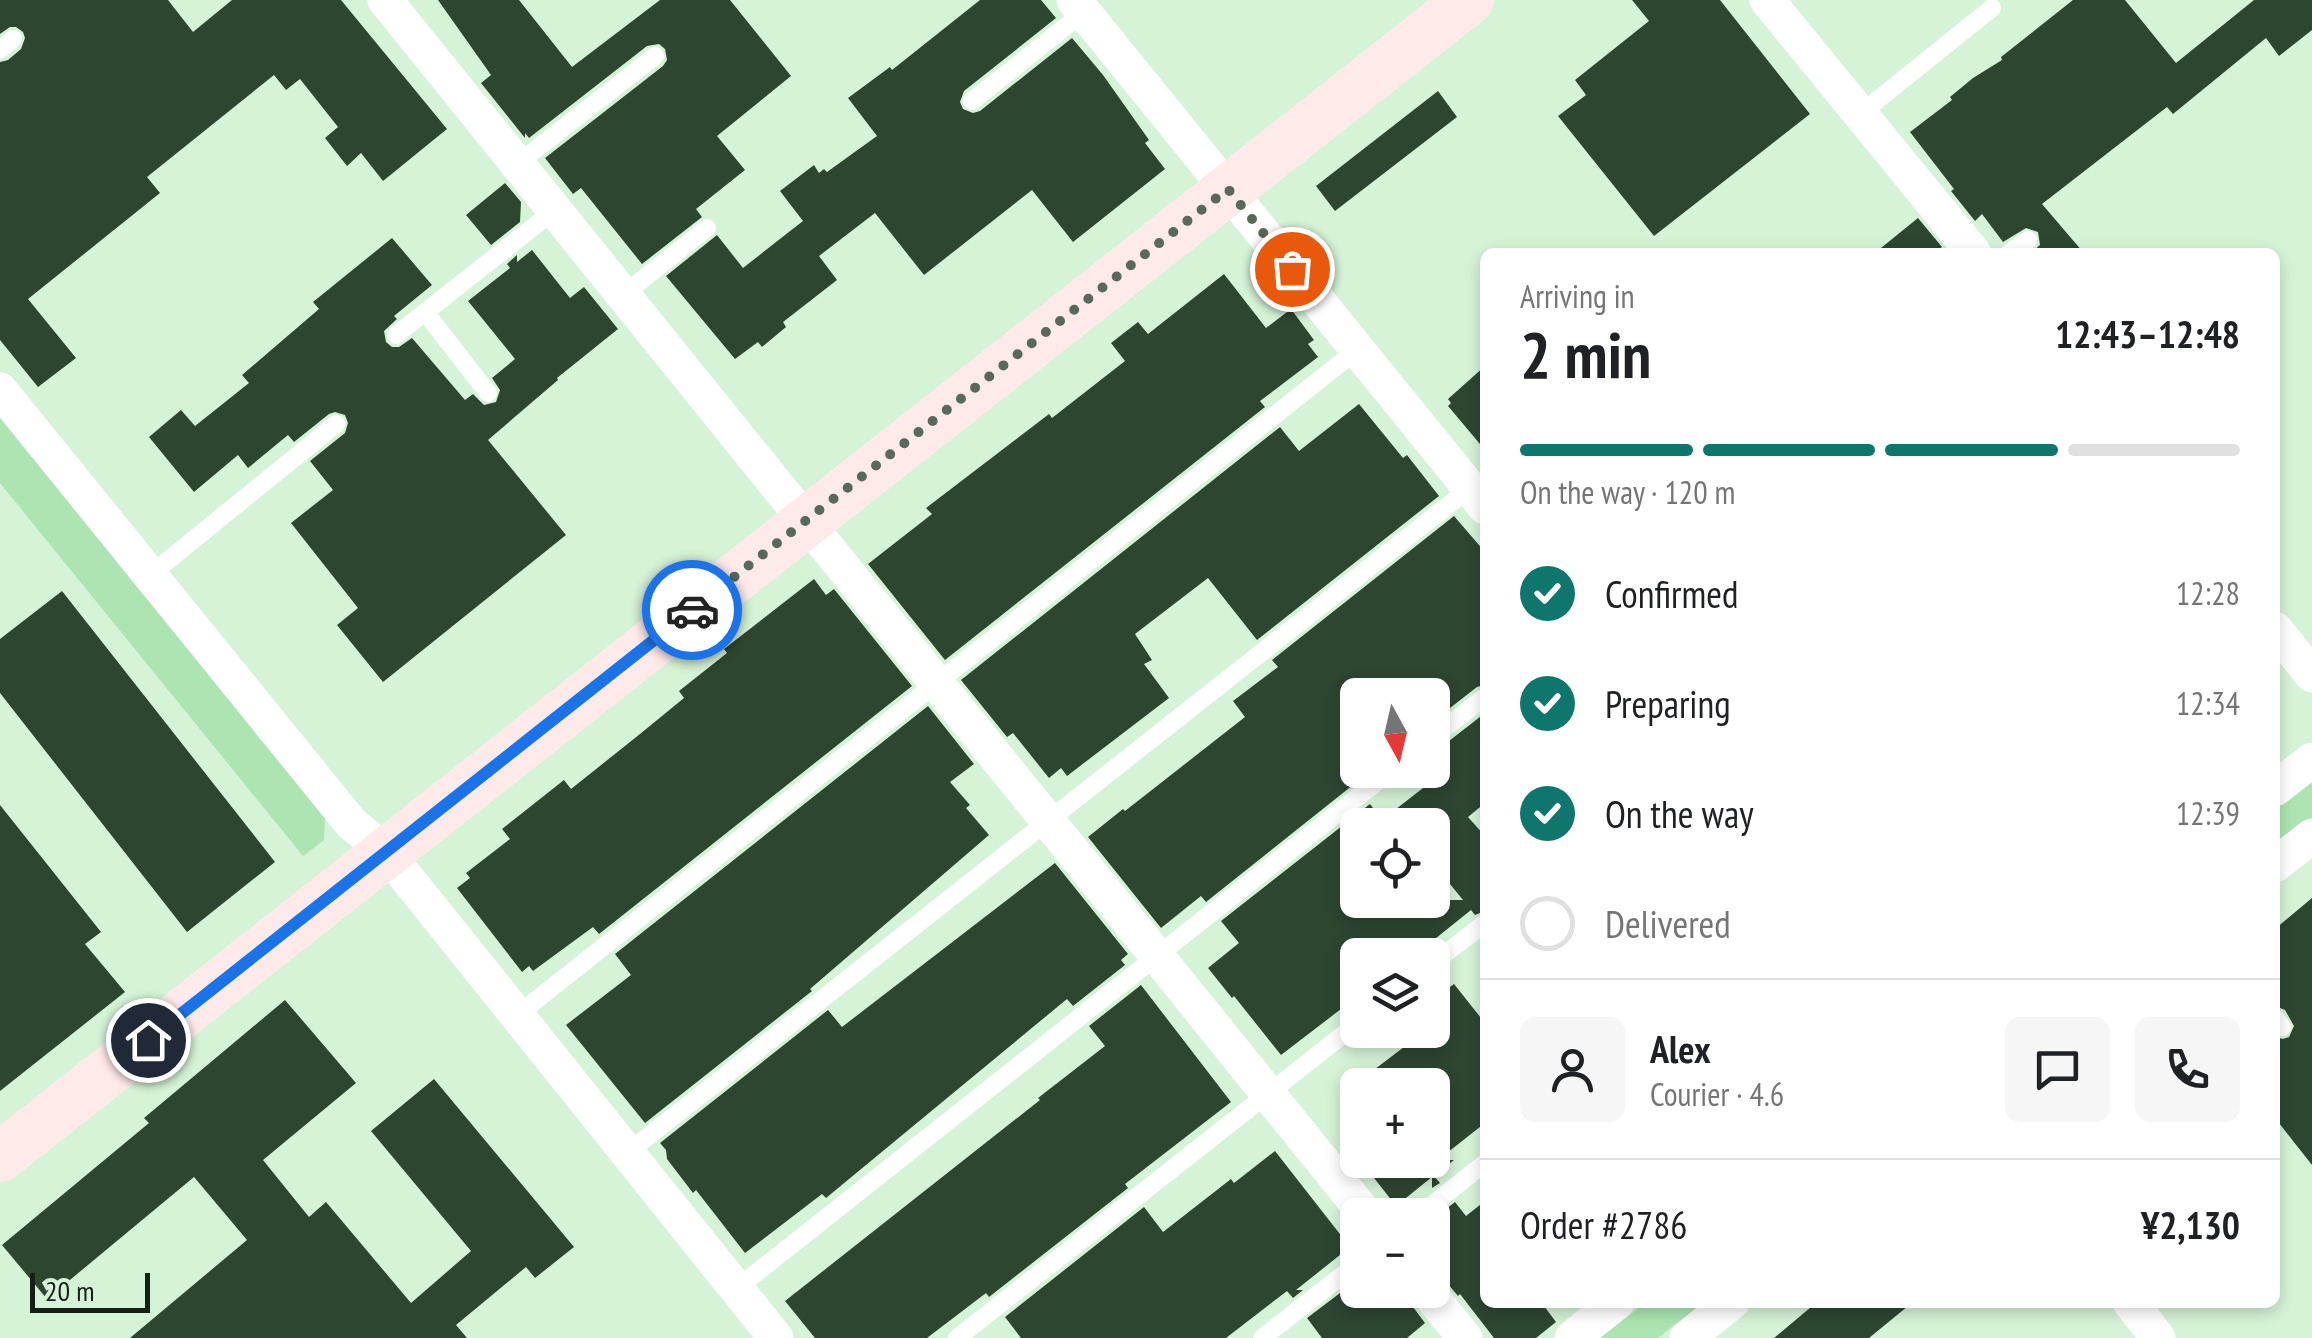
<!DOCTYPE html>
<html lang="en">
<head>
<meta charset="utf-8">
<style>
  body { margin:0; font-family:"PT Sans Narrow",sans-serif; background:#f6f6f6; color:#202124; height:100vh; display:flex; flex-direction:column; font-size:38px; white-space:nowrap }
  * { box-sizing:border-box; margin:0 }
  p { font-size:32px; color:#757577 }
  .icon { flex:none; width:55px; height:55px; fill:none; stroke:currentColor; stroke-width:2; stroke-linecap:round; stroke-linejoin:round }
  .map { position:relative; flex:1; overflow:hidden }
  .panel { position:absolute; left:1480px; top:248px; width:800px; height:1060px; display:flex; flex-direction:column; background:#fff; border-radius:15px; box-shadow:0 5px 15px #0003 }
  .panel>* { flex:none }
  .needle { width:65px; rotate:172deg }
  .fabs { position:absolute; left:1340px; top:678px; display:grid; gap:20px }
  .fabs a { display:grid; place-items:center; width:110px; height:110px; border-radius:15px; background:#fff; box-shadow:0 5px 15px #0003; font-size:50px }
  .scale { position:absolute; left:30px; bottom:25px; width:120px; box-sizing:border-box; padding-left:10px; border:5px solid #141f15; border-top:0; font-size:28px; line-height:35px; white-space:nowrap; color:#141f15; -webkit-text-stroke:8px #d5f3d7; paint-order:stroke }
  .pin { position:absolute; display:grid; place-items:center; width:85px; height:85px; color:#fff; margin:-42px; border:5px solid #fff; border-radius:50%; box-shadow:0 2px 10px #0007 }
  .courier { position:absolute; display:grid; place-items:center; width:100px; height:100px; margin:-50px; border:8px solid #1a73e8; border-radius:50%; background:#fff; color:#222; box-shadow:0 2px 12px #0007 }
  .overview em { font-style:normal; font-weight:800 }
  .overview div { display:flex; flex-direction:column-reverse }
  .overview { display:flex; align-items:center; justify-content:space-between; height:170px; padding:0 40px }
  h1 { font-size:65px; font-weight:800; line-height:75px }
  .bar { display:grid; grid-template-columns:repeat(4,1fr); gap:15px 10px; align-content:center; height:120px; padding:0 40px }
  .bar i { height:12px; border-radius:8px; background:#e0e0e0 }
  .bar .active { background:#0f766e }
  .bar p { grid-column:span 4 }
  .line { display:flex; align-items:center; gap:25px; padding:0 40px; border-top:2px solid #e0e0e0 }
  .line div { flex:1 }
  .round { display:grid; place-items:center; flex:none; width:105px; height:105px; border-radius:15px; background:#f6f6f6 }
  ol { padding:0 40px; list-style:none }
  li { display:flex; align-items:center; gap:30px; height:110px }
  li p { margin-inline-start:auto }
  li .icon { padding:10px; border-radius:50%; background:#0f766e; color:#fff; stroke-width:4 }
  li:last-child { color:#757577 }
  li i { width:55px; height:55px; border:5px solid #e0e0e0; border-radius:50% }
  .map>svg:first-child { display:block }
</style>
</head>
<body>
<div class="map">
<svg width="2312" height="1338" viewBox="0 0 2312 1338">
  <rect width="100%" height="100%" fill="#d5f3d7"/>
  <path fill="#ace5b1" d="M0 415 325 816 324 840 303 856 0 483Z
    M2312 776V821L2275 850V805Z
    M1645 1303H1703L1658 1338H1600Z"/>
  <path fill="#2d4630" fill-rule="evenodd" d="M0 0H168L193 32 232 0H341L447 129 383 181 361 153 347 166 325 138 338 127 300 79 286 90 274 75 147 177 160 193 28 299 76 358 38 387 0 340V62L8 60 21 49 25 38 23 32 16 27H10L0 34Z
    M438 0H519L572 67 660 0H730L791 76 717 136 745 170 696 209 702 217 642 264 581 188 573 194 545 158 663 66 667 60 665 49 659 44 647 46 529 138 525 133V138L481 83 491 75Z
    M980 0H1041L1056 18 964 91 960 102 963 109 973 113 980 111 1072 38 1103 75 1149 140 1145 143 1165 169 1073 242 1032 190 924 275 875 213 819 256 837 280 783 322 786 327 762 347 758 342 735 359 666 276 717 235 743 268 803 221 780 191 814 165 819 173 824 169 827 172 877 136 848 98 890 67 892 70Z
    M1632 0H1720L1810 114 1654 236 1558 116 1586 95 1575 80 1649 21Z
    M2073 0H2125L2176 63 2254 0H2312V30L2279 56 2266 38 2173 114 2167 107 2042 204 2083 252H2032L2040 245 2038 232 2026 228 2003 242 1982 214 1975 221 1951 191 1954 189 1910 132 1952 100 1950 97 1973 78 2002 60 2001 57Z
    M1438 91 1457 117 1335 211 1316 186Z
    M505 183 521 202 520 222 491 245 466 215Z
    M1918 218 1942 247 1935 252H1876Z
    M392 238 432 285 394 316 397 319 384 331 386 342 392 347H399L412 338 465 400 473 394 484 405 496 402 500 390 492 378 515 359 468 301 510 268 507 264 517 255V262L532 250 570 298 584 287 618 329 557 378 558 380 488 440 566 535 383 682 337 625 358 608 291 523 333 490 310 461 345 433 348 423 345 415 335 412 329 414 294 442 288 435 248 468 238 455 194 492 149 437 181 410 195 426 249 383 242 375 319 309 313 302Z
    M1224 274 1266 328 1291 309 1314 340 1308 344 1318 357 1260 401 1265 407 945 660 868 564 932 514 926 508 1049 414 1052 418 1125 361 1111 343 1138 322 1148 334Z
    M1485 366V450L1448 406 1451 403 1448 399Z
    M1359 404 1403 458 1407 455 1439 496 1257 640 1208 578 1135 634 1152 660 1144 664 1169 698 1067 776 1061 768 1049 778 1013 733 1007 737 961 680 1280 427 1299 451Z
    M1454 516 1485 552V685L1477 687 1432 722V695H1358V781L1206 902 1201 896 1161 928 1088 837 1123 809 1125 811 1245 717 1233 701 1278 667 1272 660Z
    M814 579 826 595 834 589 912 686 599 934 593 927 533 971 529 966 522 972 457 888 470 878 466 873 510 839 502 829 564 780 571 789 640 734 684 698 679 691 727 653 724 649Z
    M62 591 275 862 187 932 0 693V639Z
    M928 706 974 764 950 782 970 805 966 808 989 835 810 989 812 991 645 1123 566 1025 631 975 615 954Z
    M1485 713V803L1468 817 1485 836V911L1475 915 1471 910 1415 955H1358V996L1281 1055 1234 996 1232 998 1208 968 1239 943 1221 921 1370 804 1382 820 1432 781V750L1440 748ZM1358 825H1432V862L1463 900H1358Z
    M0 805 101 932 85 944 125 992 0 1091Z
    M1055 863 1128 954 1121 960 1125 965 1073 1006 1067 999 826 1198 822 1194 745 1253 696 1190 693 1193 667 1159 666 1150 660 1143 828 1010 842 1027Z
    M2312 898V1165L2275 1118V1037L2283 1039 2289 1037 2294 1026 2285 1010 2275 1006V929Z
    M1454 984 1485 1023V1123L1438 1160H1454L1434 1176 1440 1183 1432 1188V1177L1396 1206 1360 1160H1432V1085H1354L1404 1047 1390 1030H1432V1000Z
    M1141 985 1231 1102 1125 1184 1128 1188 989 1297 986 1293 927 1338H815L785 1301 1040 1100 1038 1098 1105 1046 1089 1026Z
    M285 1000 356 1083 263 1160 309 1217 326 1202 411 1303 471 1251 371 1131 434 1079 574 1247 535 1278 526 1267 456 1325 467 1338H130L247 1240 194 1177 47 1299 2 1245 149 1123 144 1118Z
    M1275 1151 1350 1247 1296 1290H1303L1293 1298 1287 1291 1226 1338H1021L1005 1317 1144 1207 1163 1232 1231 1179 1234 1183Z
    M1485 1201V1302H1541L1556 1322 1536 1338H1494L1460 1294 1458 1296 1442 1277 1432 1270V1220L1455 1202 1466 1216Z
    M1344 1290H1405L1410 1303 1425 1323 1407 1338H1322L1307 1318Z
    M1817 1302H1913L1869 1338H1774Z"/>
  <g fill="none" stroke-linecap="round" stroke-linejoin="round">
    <path stroke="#fff" stroke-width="18" d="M0 50 13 39
      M972 101 1084 12
      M1860 114 1992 8
      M517 164 655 56
      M2010 252 2028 240
      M623 295 707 228
      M425 312 488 393
      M396 335 555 210
      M150 575 336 424
      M1432 738 1485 697
      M1432 964 1485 923
      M516 1016 1357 350
      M2275 1018 2282 1027
      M627 1153 1470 488
      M1419 1215 1485 1163
      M736 1289 1392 770
      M957 1338 1358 1023
      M1262 1338 1358 1263"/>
    <path stroke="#fff" stroke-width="35" d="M385 0 1366 1215
      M1074 0 1485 507
      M1767 0 1973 252
      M0 390 351 823 386 852 776 1338
      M2275 629 2312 675
      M2275 789 2312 760
      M2275 865 2312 836
      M1426 1290 1465 1338
      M2130 1302 2158 1338
      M1572 1338 1617 1302
      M1687 1338 1732 1302"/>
    <path stroke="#feeae8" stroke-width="50" d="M0 1157 1469 0"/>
  </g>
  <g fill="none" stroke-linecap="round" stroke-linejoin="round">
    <path stroke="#586959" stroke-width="10" stroke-dasharray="0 18" d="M692 610 1228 189 1292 269"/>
    <path stroke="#1a73e8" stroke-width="12" d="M148 1040 692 610"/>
  </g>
</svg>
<div class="fabs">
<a><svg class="needle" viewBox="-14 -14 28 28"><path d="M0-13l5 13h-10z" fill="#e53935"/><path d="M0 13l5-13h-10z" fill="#757577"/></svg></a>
<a><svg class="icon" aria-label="locate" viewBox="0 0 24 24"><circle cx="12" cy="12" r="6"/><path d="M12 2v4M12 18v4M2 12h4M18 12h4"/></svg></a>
<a><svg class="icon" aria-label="layers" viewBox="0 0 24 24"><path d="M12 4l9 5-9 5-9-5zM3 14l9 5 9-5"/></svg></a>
<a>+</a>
<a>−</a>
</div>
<div class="scale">20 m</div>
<div class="pin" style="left:1292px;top:269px;background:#ea580c"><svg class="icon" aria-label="bag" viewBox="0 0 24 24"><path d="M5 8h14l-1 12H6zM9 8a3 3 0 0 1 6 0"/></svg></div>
<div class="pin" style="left:148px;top:1040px;background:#1f2937"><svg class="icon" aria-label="home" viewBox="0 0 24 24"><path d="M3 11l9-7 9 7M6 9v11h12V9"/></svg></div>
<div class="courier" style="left:692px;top:610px"><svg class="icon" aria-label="car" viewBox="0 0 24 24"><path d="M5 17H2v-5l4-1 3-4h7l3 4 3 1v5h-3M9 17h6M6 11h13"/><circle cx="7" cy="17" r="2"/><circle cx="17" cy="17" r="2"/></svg></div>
<section class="panel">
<div class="overview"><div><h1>2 min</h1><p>Arriving in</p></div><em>12:43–12:48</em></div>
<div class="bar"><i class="active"></i><i class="active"></i><i class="active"></i><i></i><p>On the way · 120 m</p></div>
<ol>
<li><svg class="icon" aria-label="check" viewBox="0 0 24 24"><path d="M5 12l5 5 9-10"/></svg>Confirmed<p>12:28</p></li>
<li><svg class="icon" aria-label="check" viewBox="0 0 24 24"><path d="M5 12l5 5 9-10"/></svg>Preparing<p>12:34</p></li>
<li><svg class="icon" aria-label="check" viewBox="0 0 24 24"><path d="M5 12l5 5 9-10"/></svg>On the way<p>12:39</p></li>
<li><i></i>Delivered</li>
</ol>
<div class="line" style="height:180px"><a class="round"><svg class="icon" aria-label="person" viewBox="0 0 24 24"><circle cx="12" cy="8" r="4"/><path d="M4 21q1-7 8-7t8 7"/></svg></a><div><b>Alex</b><p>Courier · 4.6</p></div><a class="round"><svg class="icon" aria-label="chat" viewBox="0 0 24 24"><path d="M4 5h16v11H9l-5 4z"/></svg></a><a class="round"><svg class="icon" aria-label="phone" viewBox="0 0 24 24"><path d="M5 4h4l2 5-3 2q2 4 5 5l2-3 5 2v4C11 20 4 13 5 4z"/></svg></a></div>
<div class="line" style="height:130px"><div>Order #2786</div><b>¥2,130</b></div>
</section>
</div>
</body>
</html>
